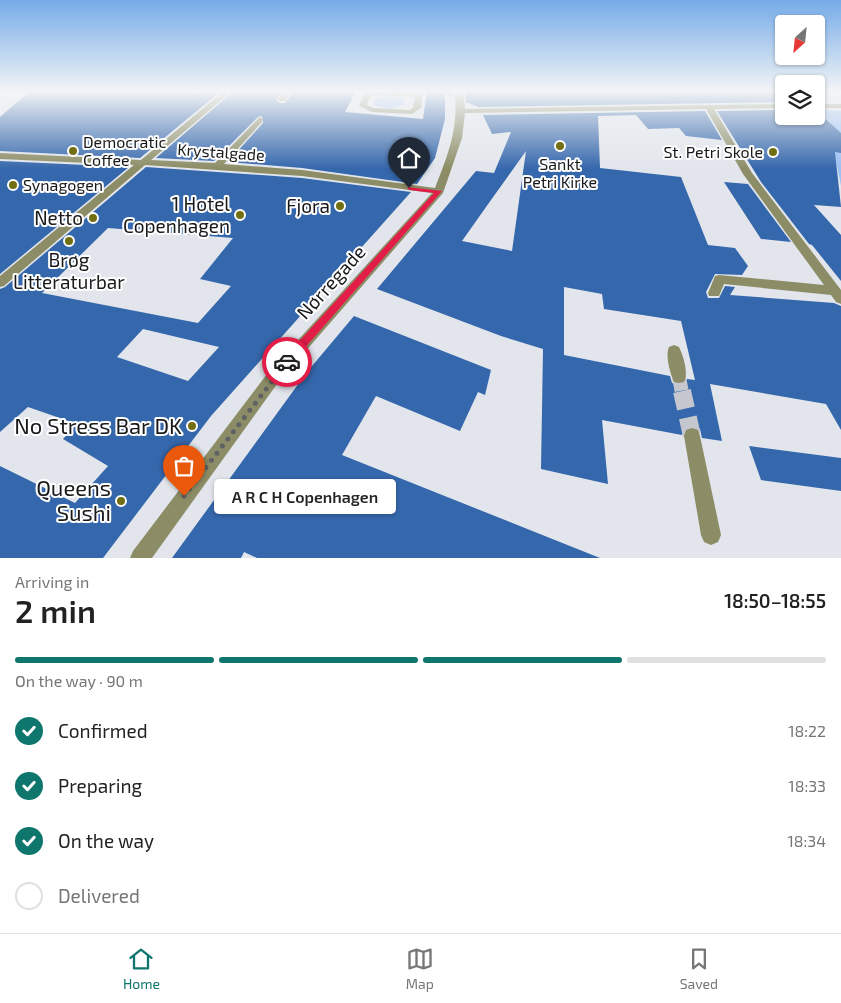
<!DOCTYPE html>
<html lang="en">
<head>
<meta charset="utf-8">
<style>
  body { margin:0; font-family:"Exo 2",sans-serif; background:#f6f6f6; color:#222; height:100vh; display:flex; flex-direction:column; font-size:19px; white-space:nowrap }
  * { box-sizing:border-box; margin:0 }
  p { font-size:16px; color:#767676 }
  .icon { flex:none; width:28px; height:28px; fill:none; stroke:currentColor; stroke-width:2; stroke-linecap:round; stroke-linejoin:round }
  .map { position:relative; height:558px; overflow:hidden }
  .drawer { display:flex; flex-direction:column; background:#fff; flex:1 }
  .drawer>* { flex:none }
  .needle { width:32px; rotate:207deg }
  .tools { position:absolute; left:775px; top:15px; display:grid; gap:10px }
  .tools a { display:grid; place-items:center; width:50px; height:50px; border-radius:5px; background:#fff; box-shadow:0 1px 4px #0004; font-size:25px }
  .pin { position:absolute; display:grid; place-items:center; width:42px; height:42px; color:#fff; margin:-51px -21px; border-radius:50% 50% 50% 0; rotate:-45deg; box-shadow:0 0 5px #0007 }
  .pin .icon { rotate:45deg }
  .courier { position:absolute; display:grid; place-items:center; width:50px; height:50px; margin:-25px; border:4px solid #e11d48; border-radius:50%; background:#fff; color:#222; box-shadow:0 1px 6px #0007 }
  .bubble { position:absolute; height:35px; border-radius:5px; background:#fff; box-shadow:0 1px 4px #0004; font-size:16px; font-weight:600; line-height:35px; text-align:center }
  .head em { font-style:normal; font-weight:600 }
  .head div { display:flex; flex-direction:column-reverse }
  .head { display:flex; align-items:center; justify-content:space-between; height:85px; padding:0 15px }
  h1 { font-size:32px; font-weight:600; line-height:38px }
  .bar { display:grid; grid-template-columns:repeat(4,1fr); gap:8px 5px; align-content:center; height:60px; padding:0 15px }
  .bar i { height:6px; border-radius:4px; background:#e0e0e0 }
  .bar .on { background:#0f766e }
  .bar p { grid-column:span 4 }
  ol { padding:0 15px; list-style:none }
  li { display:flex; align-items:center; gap:15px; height:55px }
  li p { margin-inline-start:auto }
  li .icon { padding:5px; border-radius:50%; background:#0f766e; color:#fff; stroke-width:4 }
  li:last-child { color:#767676 }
  li i { width:28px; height:28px; border:2px solid #e0e0e0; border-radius:50% }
  .dock { display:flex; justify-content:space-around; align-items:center; height:70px; border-top:1px solid #e0e0e0; background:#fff; font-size:14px; color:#767676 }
  .dock a { display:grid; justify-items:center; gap:2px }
  .dock .on { color:#0f766e }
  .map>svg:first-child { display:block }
</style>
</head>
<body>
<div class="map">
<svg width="841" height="558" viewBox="0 0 841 558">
  <rect width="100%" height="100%" fill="#e2e6ec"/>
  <path fill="#9bc0f3" d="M386 96 402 98 405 104 390 109 373 105 374 100Z
    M817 110 841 111V186L828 120Z"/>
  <path fill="#3567ac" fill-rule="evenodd" d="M30 91H166L202 93 205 91H221L140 158 0 151V117Z
    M234 91H282L276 100 279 103H285L294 91H356L345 112 423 119 427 91H453V97L445 93V119L435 158 417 184 302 168 228 162 263 123 262 116 258 117 214 161 156 158Z
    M465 91H784V102L479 107 466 102Z
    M784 110V116H816V110L841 133V153L835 152 841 207 814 205 841 235V281L812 245 809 244 761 182 717 111Z
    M705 111 722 140 686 136 679 128 648 129 636 115 598 116 600 168 681 177 708 245 735 248 748 266 742 275 715 274 706 292 708 298H719L725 286 735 287 730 295 834 303 841 306V430L826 404 710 384 722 441 702 438 700 429 693 426 685 428 682 435 602 420 608 484 541 469 543 349 501 336 377 289 476 171 494 173 511 132 492 134 483 115ZM526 151 512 251 462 241 491 200ZM564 287 602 294 604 309 681 321 695 380 687 379 684 384 679 385 672 383 670 376 564 355Z
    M0 161 129 167 0 274Z
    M146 167 302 178 411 192 211 416 103 558H0V466L75 503 108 466 63 439 77 424 28 407 0 432V289L5 287ZM108 228 233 238 200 279 231 286 198 323 42 293ZM143 329 219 347 188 381 117 357Z
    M724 182 748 184 791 242 761 239Z
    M354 316 491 370 485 395 478 392 460 431 376 396 342 455 600 558H257L244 552 241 558H172L307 372Z
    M749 446 841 458V491L761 480Z"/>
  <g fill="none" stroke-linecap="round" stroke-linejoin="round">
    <path stroke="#c4c7cd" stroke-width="14" stroke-dasharray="14 7" stroke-linecap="butt" d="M679 377 682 393"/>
    <path stroke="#c4c7cd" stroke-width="18" stroke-dasharray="18 9" stroke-linecap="butt" d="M682 391 692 436"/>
    <path fill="#8c8d66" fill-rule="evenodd" d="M224 91H232L151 160 215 163 259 118H262V122L224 164 302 170 435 188C449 152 458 130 455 91H463L465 109 784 104V108L714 109 752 173 841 290V304L836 302 831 295 724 284 719 296H709L708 293 715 276 719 275 824 285 743 174 706 109 465 113 462 138 443 193 277 384 152 558H130L133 551 267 374 432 193 302 176 145 165 4 286 0 287V276L134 165 0 159V153L141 160Z
      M284 91H292L285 101H279L278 99Z
      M369 91 415 93V91H423L421 108 412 114 372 112 359 106 364 94ZM373 95 415 97 413 107 410 110 373 108 367 105 370 97Z
      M816 104H841V108H816Z
      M674 345 679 347C683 355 689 373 684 382L679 383 674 382C670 373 665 355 669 347Z
      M692 428 698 430 700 436 721 535 718 542 711 545 704 542 701 535 684 436 686 430Z"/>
  </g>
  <linearGradient id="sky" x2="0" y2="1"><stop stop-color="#75abe8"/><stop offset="0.54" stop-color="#f2f4f6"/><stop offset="1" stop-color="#f2f4f6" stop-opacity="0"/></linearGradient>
  <rect width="841" height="169" fill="url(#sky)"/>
  <path fill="#e11d48" d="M407 187 442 191 290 365H283V359L434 193 409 190Z"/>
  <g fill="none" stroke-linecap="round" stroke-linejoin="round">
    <path stroke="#5f6164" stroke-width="5" stroke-dasharray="0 9" d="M184 496 287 362"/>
  </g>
  <g fill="#716f12" stroke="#fff" stroke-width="2">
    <circle cx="560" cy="146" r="5"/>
    <circle cx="73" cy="151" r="5"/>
    <circle cx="773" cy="152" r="5"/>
    <circle cx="13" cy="185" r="5"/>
    <circle cx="340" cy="206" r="5"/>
    <circle cx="240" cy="215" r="5"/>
    <circle cx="93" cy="218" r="5"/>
    <circle cx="69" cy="241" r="5"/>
    <circle cx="192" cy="426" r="5"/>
    <circle cx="121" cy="501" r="5"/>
  </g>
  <g text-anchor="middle" stroke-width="4" stroke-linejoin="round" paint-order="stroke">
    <g font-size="16" fill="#18191b" stroke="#fff" text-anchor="start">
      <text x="83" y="148">Democratic<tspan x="83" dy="18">Coffee</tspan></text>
      <text x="763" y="158" text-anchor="end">St. Petri Skole</text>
      <text x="560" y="170" text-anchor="middle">Sankt<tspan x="560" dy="18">Petri Kirke</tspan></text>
      <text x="23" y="191">Synagogen</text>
    </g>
    <g font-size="16" fill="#18191b" stroke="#fff">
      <text transform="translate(221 152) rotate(4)" y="6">Krystalgade</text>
    </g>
    <g font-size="19" fill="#18191b" stroke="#fff" text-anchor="end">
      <text x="230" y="211">1 Hotel<tspan x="230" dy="22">Copenhagen</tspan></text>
      <text x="330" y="213">Fjora</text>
      <text x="83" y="225">Netto</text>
      <text x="69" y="267" text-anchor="middle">Brøg<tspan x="69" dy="22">Litteraturbar</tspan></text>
    </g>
    <g font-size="19" fill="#18191b" stroke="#fff">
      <text transform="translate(331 282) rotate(-48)" y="7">Nørregade</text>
    </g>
    <g font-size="22" fill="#18191b" stroke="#fff" text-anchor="end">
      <text x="182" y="434">No Stress Bar DK</text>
      <text x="111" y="496">Queens<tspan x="111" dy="25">Sushi</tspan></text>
    </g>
  </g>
</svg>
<div class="tools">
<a><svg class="needle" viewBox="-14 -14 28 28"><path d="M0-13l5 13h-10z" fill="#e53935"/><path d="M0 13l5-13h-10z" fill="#767676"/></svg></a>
<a><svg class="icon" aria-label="layers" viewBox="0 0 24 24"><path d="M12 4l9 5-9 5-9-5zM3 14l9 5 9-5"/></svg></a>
</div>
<div class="pin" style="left:184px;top:496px;background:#ea580c"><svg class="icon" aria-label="bag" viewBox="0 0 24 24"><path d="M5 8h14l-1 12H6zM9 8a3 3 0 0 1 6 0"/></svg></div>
<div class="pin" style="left:409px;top:188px;background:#1f2937"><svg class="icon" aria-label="home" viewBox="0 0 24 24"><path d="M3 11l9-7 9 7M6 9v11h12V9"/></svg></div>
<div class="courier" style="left:287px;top:362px"><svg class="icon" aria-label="car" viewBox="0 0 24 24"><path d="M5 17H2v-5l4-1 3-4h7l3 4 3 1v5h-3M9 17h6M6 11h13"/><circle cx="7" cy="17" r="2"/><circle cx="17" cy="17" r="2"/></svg></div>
<div class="bubble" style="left:214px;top:479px;width:182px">A R C H Copenhagen</div>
</div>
<section class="drawer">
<div class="head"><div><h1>2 min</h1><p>Arriving in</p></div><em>18:50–18:55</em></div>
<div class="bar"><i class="on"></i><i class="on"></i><i class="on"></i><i></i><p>On the way · 90 m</p></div>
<ol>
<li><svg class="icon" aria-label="check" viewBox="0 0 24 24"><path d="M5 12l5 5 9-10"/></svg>Confirmed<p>18:22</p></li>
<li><svg class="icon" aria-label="check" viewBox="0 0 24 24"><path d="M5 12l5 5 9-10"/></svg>Preparing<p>18:33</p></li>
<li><svg class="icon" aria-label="check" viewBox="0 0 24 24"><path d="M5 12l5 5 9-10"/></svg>On the way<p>18:34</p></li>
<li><i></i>Delivered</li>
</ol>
</section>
<nav class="dock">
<a class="on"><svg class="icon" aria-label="home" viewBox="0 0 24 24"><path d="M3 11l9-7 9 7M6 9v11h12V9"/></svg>Home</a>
<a><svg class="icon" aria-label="map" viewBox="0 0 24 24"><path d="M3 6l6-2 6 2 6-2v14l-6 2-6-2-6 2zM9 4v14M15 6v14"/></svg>Map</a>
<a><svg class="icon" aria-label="saved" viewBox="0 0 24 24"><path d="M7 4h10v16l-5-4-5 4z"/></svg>Saved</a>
</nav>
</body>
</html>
